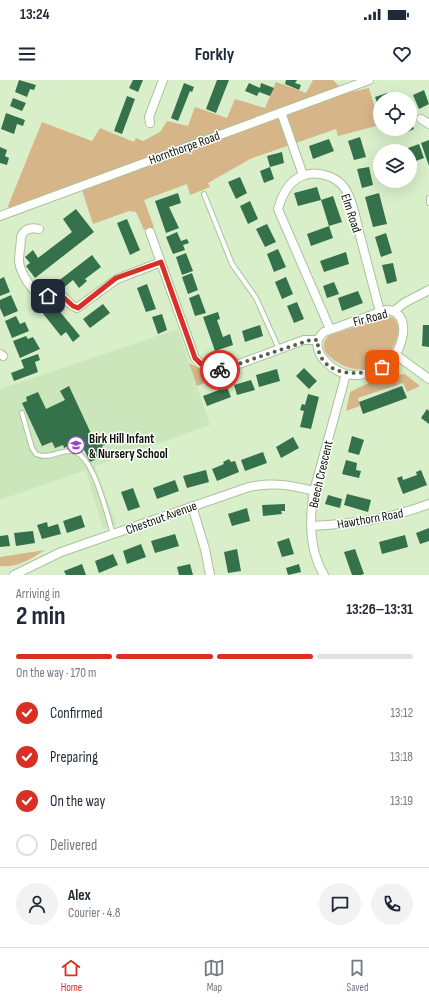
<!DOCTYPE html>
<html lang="en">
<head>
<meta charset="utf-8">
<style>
  body { margin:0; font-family:"Sofia Sans Condensed",sans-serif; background:#f2f2f3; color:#1f2937; height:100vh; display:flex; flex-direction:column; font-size:15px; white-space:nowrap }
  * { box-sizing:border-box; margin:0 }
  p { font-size:13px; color:#747a83 }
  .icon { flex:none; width:22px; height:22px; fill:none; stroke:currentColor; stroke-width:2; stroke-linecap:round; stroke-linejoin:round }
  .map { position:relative; height:495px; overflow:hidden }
  .sheet { display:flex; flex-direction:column; background:#fff; flex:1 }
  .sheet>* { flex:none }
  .fabs { position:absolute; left:373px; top:12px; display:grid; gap:8px }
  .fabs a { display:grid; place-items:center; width:44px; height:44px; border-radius:50%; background:#fff; box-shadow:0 4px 16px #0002; font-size:20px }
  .pin { position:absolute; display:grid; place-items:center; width:34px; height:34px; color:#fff; margin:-17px; border-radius:8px; box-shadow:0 2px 6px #0006 }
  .courier { position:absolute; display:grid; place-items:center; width:40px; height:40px; margin:-20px; border:3px solid #d93025; border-radius:50%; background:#fff; color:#222; box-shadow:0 1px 5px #0007 }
  .head em { font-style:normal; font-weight:700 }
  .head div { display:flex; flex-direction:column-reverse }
  .head { display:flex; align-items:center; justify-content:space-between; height:68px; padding:0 16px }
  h1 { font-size:26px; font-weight:700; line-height:30px }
  .bar { display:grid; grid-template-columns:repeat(4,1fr); gap:6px 4px; align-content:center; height:48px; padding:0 16px }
  .bar i { height:5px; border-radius:3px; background:#e0e1e3 }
  .bar .on { background:#d93025 }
  .bar p { grid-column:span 4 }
  .line { display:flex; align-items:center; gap:10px; padding:0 16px; border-top:1px solid #e0e1e3 }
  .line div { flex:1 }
  .round { display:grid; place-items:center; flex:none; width:42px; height:42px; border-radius:21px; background:#f2f2f3 }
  ol { padding:0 16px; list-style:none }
  li { display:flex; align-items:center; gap:12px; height:44px }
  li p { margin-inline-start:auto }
  li .icon { padding:4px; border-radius:50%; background:#d93025; color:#fff; stroke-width:4 }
  li:last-child { color:#747a83 }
  li i { width:22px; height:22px; border:2px solid #e0e1e3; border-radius:50% }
  .status { display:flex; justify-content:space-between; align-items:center; height:28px; padding:0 20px; background:#fff; direction:ltr }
  .status svg { height:11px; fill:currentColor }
  header { display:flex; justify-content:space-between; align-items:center; height:52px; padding:0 16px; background:#fff; font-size:18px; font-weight:700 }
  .menu { display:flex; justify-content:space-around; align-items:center; height:56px; border-top:1px solid #e0e1e3; background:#fff; font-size:11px; color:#747a83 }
  .menu a { display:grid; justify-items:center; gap:2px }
  .menu .on { color:#d93025 }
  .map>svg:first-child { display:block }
</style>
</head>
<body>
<div class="status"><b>13:24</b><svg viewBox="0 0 49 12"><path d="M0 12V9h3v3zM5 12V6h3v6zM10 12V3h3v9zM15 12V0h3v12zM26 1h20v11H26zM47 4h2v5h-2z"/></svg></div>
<header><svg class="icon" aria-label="menu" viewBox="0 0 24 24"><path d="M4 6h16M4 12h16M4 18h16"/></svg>Forkly<svg class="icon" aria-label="heart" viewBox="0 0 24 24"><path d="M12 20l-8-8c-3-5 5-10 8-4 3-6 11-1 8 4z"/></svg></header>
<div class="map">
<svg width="429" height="495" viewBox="0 0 429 495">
  <rect width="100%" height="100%" fill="#d8efca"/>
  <path fill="#cbe6bb" d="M178 249 210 345 95 386 116 444 103 449 86 390 0 420V309Z"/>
  <path fill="#d6b589" d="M313 0H333L346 13 369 8 380 45 338 56 336 49 250 79 208 103 210 107 190 115 187 104 144 120 154 147 144 150 136 132 129 131 93 144 82 110 12 137 8 126 42 42 92 61 100 48 134 62 136 58 143 61 160 52 167 41 188 46 195 27 227 38 235 19 265 28 276 2 306 13Z
    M387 236C418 239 380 319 330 277 322 270 322 263 328 256Z
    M189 283 210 294 221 297 197 306Z
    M405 294 420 306 407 312 403 303 358 318 360 326 346 331 350 312C367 303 386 295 405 294Z
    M45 470C31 479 17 488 0 486V477Z"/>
  <path fill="#35714b" d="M19 0 36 5 34 10 30 9 27 17 15 12Z
    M133 0H143L138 12 129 8Z
    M217 0H229L216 33 206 29Z
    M286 0H297L295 3 301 5 299 10 285 4Z
    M184 3 194 7 192 12 190 11 178 41 171 38Z
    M249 3 260 8 261 3 274 8 270 16 259 12 257 16 245 11Z
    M424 10 429 24 419 29 413 15Z
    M387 13 389 19H380V30L375 17Z
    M127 16 135 19 122 54 114 51Z
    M13 18 26 23 22 31 10 26Z
    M6 33 25 40 23 46 17 44 14 54 1 49Z
    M410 40 414 49 401 55 399 49H410Z
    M360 57 366 77 354 80 348 61Z
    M329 59 334 71 313 79 309 66Z
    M429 60V86L421 63Z
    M419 64 424 78 413 82 408 68Z
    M0 67 7 70 5 76 9 78 7 85 0 83Z
    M282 72 284 83 270 87 274 99 264 103 260 91 270 87 267 76Z
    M369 87 373 105 362 108 357 89Z
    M240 97 247 113 236 119 228 102Z
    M317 107 321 120 333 116 342 142 329 146 321 120 298 126 294 113Z
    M178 113 181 123 169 127 179 148 166 153 155 121Z
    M379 113 387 144 373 147 365 117Z
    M250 121 258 139 248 144 240 126Z
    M76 129 94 152 35 198 26 186 30 183 25 177 33 170 38 178 72 152 63 139Z
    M127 139 140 170 130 175 117 143Z
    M267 144 276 162 265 167 256 149Z
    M329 146 333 158 311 166 307 154Z
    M177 152 181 161 187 159 189 163 183 165 185 170 173 174 166 157Z
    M386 153 392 173 381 177 375 157Z
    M278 169 286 187 274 192 267 174Z
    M346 172 349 184 324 192 320 181Z
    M186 173 193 191 182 195 176 177Z
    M92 175 101 187 85 199 87 201 79 208 73 200 62 209 57 202Z
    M393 183 397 201 387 204 382 185Z
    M192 193 198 210 188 214 182 197Z
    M4 197 10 212 0 216V199Z
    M286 197 293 214 282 219 275 202Z
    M334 202 339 214 327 218 323 206Z
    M147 204 156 229 146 232 137 208Z
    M358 211 363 223 342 231 338 218Z
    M199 214 206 233 195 236 189 218Z
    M11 215 18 231 4 237 0 228V220Z
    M52 222 80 256 73 262 66 252 61 256 41 231Z
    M297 222 304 239 294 243 287 226Z
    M103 224 110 233 90 248 83 239Z
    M218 232 220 239 217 240 223 257 230 254 233 265 215 271 203 237Z
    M162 234 167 250 158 254 152 237Z
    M16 236 20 244 25 242 29 251 12 258 5 241Z
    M260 245 263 256 245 262 242 251Z
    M423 245H429V267L422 266Z
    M26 256 28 259 33 257 40 269 20 278 13 261Z
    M38 274 40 280 35 282 38 292 14 301 11 293 24 288 21 280Z
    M304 288 317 301 309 309 296 296Z
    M277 289 280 301 259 307 256 295Z
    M251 300 255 310 237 315 234 305Z
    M69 306 94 360 102 356 106 364 102 366 106 375 90 382 80 361 64 368 63 365 55 368 52 362 42 366 22 323 27 321 26 317 38 312 46 329 65 320 60 311Z
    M402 306 407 318 363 334 359 322Z
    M227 307 231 317 207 326 203 316Z
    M308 314 319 317 311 349 300 347 304 331 300 330 302 324 305 325Z
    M427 329 429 331V344L421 338Z
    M352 356 364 360 359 375 348 372Z
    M293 357 299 368 281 378 276 367Z
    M263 372 267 383 245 391 241 380Z
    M229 379 231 382 235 381 239 392 217 401 212 389 224 384 223 382Z
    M346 380 357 383 356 390 361 391 359 398 342 394Z
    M206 390 209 402 187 408 183 396Z
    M421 390 427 405 403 414 397 398 402 396 403 400 417 395 416 392Z
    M175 400 179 411 157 419 153 408Z
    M133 408 140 427 128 431 121 412Z
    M347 414 371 420 368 432 344 425Z
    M328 415 342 419 340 428 325 424Z
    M285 424V431H281L282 434 263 436 262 425Z
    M247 428 250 441 232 446 228 434Z
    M81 435 85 447 67 453 63 441Z
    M47 442 48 447 58 444 61 454 42 459 37 445Z
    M429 448V461L420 464 416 453Z
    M33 451 35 463 16 466 14 453Z
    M175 454 179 466 155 473 151 461Z
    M8 455 10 466 0 467V456Z
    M405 455 408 467 382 474 379 462Z
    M289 458 294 474 282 477 277 462Z
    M141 464 146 477 127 484 123 471Z
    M237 469 241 491 228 493 224 472Z
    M355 469 364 494 361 495H352L344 472Z
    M113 474 118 485 99 493 95 481Z
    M82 484 86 495H66L64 491Z
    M190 484 193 495H179L177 487Z
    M299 484 301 492 288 495 286 488Z"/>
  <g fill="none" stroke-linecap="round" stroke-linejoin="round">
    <g stroke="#abc29e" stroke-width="6">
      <path id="service" d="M204 114 232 184 256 218 279 269
        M429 118V123
        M22 333 32 368 36 374C49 380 59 370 72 371 94 374 107 436 113 454"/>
    </g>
    <g stroke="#abc29e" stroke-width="10">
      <path id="minor" d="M281 32 303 95
        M421 39 429 44
        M150 43 149 37 163 0
        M0 136 369 0
        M39 149C31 147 24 149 21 157 21 165 19 173 19 181 20 192 32 213 43 216 50 217 56 214 62 216L73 226 77 228 117 199 161 182
        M150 152 195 278C202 287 211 291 223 290L304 260H318
        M386 230C393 230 399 233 402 241 405 250 402 262 398 270 390 288 365 298 346 294 329 290 306 267 324 252Z
        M394 231 404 223 429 210
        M330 249 278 129C282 115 289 99 305 95 321 90 341 98 348 114 354 126 356 140 359 152 366 179 373 205 380 232
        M0 274 3 276
        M396 275 429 299
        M192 426 205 469 210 495
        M311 446C352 444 390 439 429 424
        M14 495 61 472 249 407C272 402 291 405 314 411
        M324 495C309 470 309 440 314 411L346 294"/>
    </g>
    <use href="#service" stroke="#fff" stroke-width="4"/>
    <use href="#minor" stroke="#fff" stroke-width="8"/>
  </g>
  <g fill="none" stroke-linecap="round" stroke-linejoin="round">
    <path stroke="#54614c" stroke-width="4" stroke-dasharray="0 7.2" d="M220 290 310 260H318C315 295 358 299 382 287"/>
    <path stroke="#d93025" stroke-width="5" d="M48 216H62L73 226 78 228 116 198 161 182 195 278C201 285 210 291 220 290"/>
  </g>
  <defs>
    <g id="school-ring" transform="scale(0.9)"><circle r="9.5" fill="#fff" stroke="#984abb" stroke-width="1.5"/><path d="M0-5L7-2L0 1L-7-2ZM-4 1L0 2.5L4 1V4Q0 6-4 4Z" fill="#984abb"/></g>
  </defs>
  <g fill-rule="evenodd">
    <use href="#school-ring" x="76" y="365"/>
  </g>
  <g text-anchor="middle" stroke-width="3" stroke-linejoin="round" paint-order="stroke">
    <g font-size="13" fill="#0d1408" stroke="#fff">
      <text transform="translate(184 67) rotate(-20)" y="5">Hornthorpe Road</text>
      <text transform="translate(352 133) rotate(72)" y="5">Elm Road</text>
      <text transform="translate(370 237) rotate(-15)" y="5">Fir Road</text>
      <text transform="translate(320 394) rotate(-77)" y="5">Beech Crescent</text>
      <text transform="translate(161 437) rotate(-20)" y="5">Chestnut Avenue</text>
      <text transform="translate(370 438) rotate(-10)" y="5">Hawthorn Road</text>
    </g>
    <g font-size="13" font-weight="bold" fill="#0d1408" stroke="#fff" text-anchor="start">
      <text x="89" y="363">Birk Hill Infant<tspan x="89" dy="15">&amp; Nursery School</tspan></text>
    </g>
  </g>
</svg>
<div class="fabs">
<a><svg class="icon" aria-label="locate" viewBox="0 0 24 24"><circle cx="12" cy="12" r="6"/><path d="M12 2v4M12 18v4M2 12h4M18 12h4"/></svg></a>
<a><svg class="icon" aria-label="layers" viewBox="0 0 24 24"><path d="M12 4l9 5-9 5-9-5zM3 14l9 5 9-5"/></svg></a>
</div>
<div class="pin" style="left:382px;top:287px;background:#ea580c"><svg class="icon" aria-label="bag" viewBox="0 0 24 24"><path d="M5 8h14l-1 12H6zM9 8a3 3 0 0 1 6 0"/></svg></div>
<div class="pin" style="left:48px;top:216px;background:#1f2937"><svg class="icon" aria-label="home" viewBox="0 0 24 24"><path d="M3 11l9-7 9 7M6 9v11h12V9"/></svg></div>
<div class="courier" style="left:220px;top:290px"><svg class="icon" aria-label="bike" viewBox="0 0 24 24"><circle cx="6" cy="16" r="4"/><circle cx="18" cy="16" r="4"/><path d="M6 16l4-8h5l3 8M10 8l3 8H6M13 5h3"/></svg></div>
</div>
<section class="sheet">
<div class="head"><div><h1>2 min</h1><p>Arriving in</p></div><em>13:26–13:31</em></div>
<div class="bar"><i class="on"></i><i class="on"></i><i class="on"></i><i></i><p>On the way · 170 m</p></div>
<ol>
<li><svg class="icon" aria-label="check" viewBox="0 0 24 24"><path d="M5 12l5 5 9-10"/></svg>Confirmed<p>13:12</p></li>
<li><svg class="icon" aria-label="check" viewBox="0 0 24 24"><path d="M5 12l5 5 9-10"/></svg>Preparing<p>13:18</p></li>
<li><svg class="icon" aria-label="check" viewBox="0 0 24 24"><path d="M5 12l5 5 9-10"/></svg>On the way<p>13:19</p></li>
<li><i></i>Delivered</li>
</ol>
<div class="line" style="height:72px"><a class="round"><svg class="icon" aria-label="person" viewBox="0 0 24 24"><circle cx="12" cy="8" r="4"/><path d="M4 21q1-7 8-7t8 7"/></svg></a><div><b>Alex</b><p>Courier · 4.8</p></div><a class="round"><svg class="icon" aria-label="chat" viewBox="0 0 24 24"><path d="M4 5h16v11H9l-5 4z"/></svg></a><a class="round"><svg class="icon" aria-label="phone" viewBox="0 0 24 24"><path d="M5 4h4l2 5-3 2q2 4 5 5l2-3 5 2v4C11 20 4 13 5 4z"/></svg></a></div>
</section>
<nav class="menu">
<a class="on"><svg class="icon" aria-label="home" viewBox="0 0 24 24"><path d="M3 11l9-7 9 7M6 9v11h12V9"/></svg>Home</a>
<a><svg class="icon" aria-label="map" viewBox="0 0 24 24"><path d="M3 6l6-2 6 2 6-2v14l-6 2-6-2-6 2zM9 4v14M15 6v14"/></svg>Map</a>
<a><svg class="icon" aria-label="saved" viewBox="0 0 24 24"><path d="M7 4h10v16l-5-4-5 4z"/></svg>Saved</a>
</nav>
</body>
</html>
